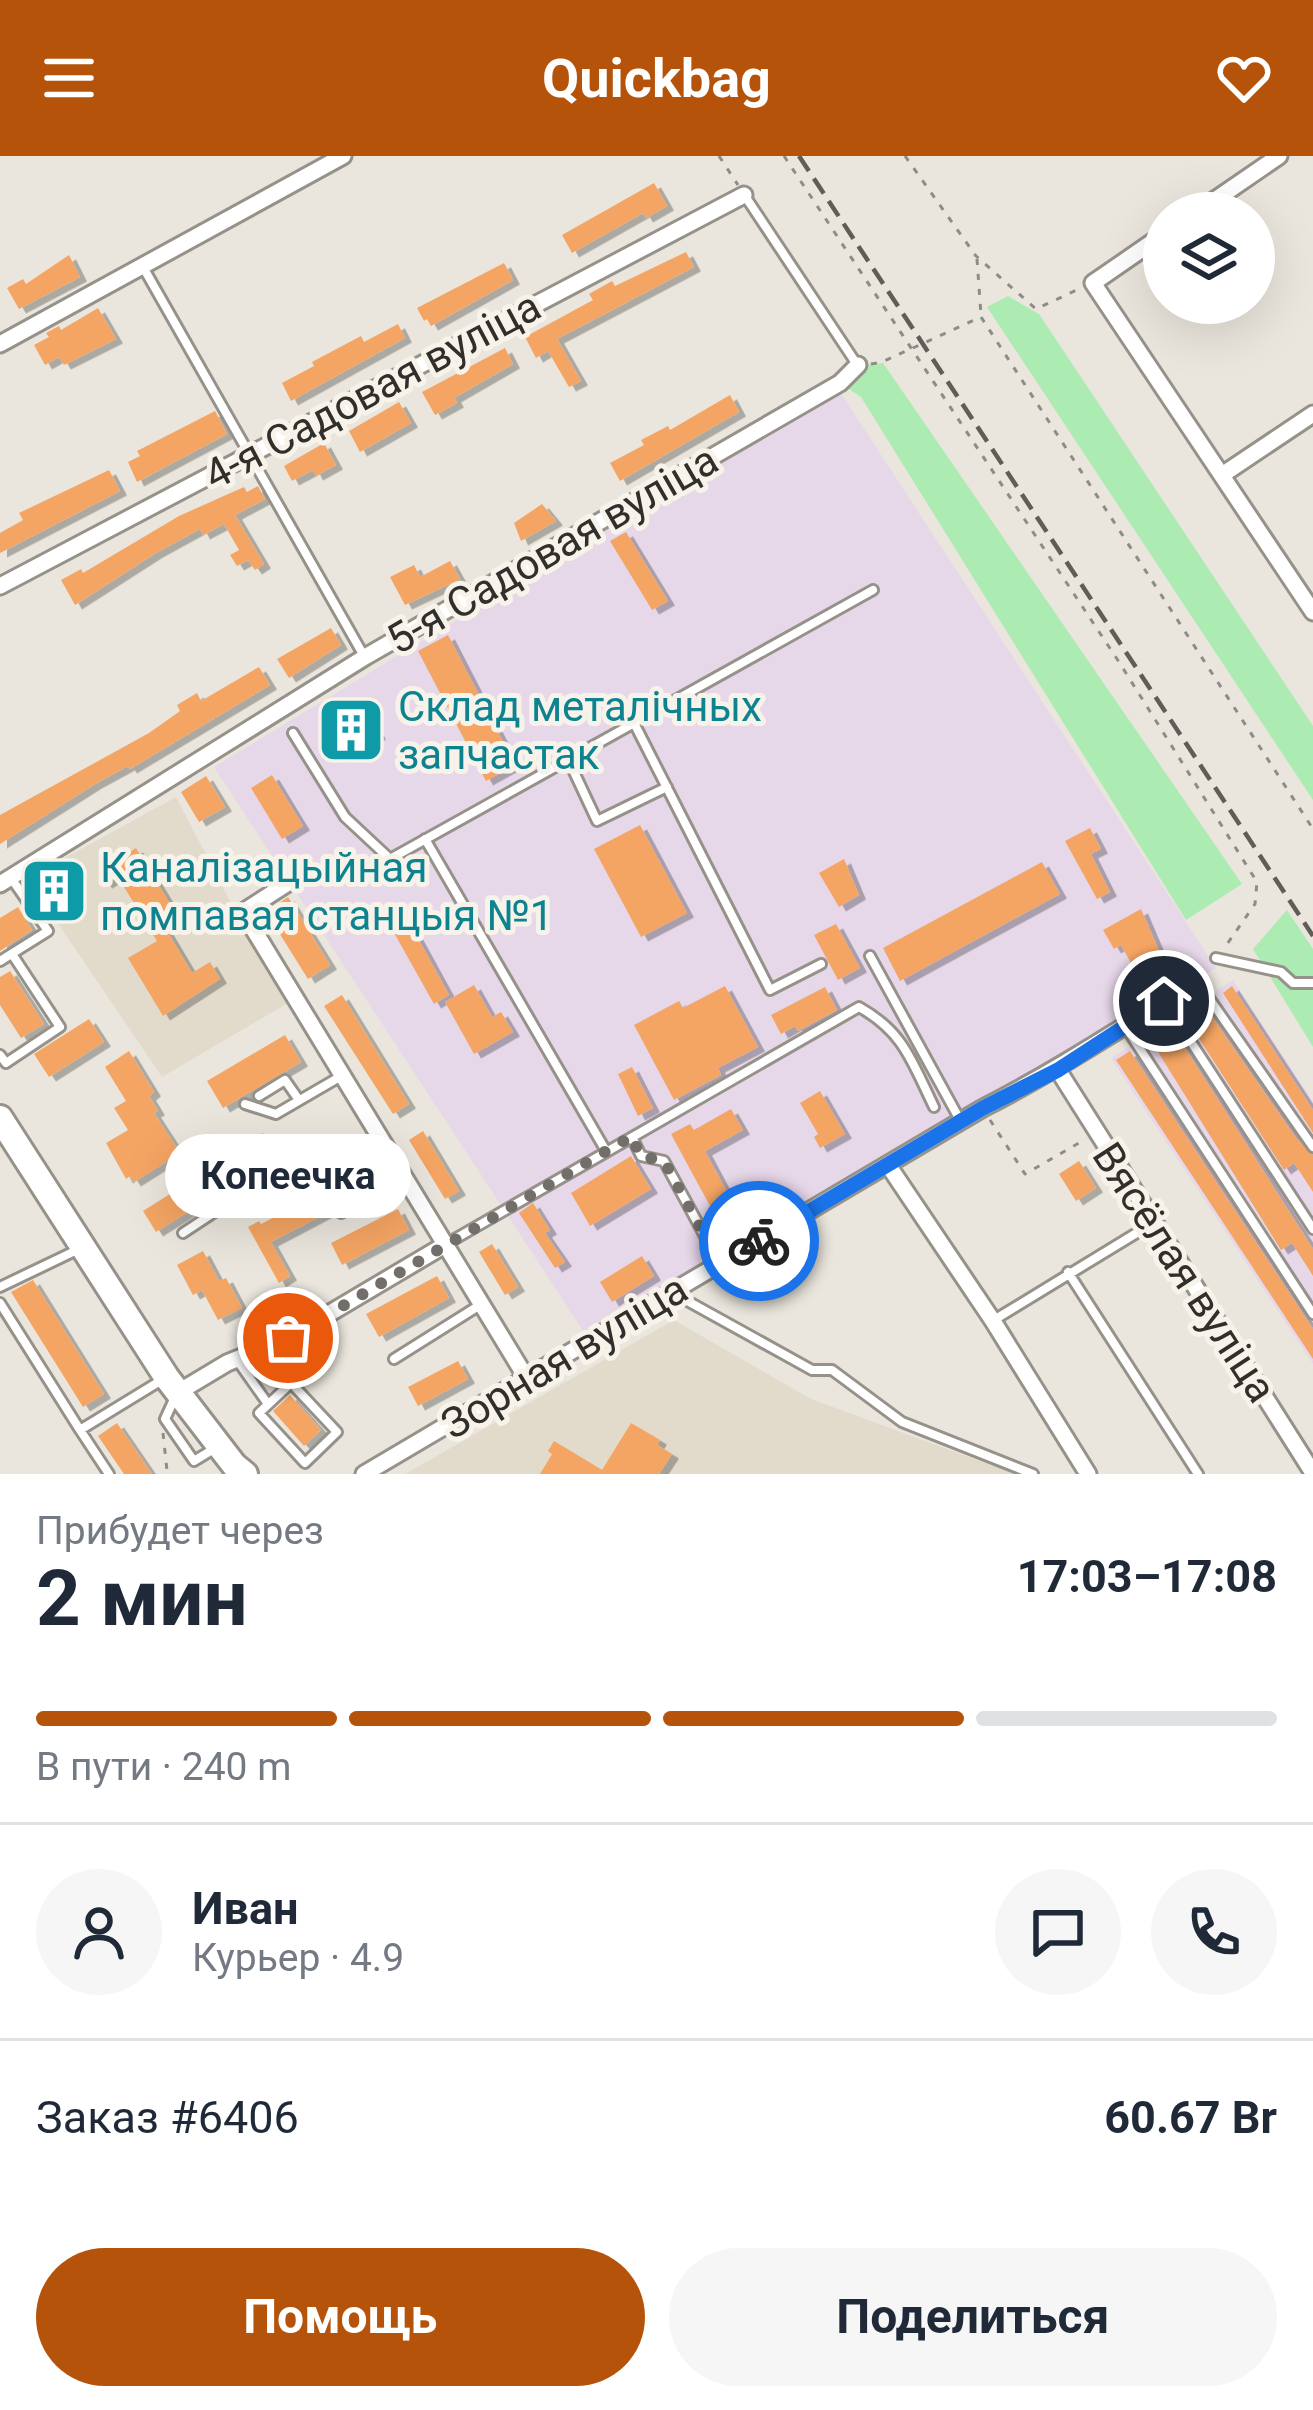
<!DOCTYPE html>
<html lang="ru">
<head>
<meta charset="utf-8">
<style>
  body { margin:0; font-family:Roboto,sans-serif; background:#f6f6f7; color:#1f2937; height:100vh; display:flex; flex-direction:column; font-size:45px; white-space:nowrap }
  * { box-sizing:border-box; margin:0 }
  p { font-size:39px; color:#747a83 }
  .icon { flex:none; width:66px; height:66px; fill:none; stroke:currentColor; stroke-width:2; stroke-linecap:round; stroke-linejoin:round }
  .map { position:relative; height:1318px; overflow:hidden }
  .sheet { display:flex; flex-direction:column; background:#fff; flex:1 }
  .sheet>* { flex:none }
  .fabs { position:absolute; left:1143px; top:36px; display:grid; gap:24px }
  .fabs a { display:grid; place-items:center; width:132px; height:132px; border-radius:50%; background:#fff; box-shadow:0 12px 48px #0002; font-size:60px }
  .pin { position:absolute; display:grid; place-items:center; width:102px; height:102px; color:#fff; margin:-51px; border:6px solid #fff; border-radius:50%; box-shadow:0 3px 12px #0007 }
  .courier { position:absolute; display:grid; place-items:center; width:120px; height:120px; margin:-60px; border:9px solid #1a73e8; border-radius:50%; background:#fff; color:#222; box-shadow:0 3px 15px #0007 }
  .bubble { position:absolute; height:84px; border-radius:42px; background:#fff; box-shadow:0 12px 48px #0002; font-size:39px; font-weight:700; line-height:84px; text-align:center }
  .summary em { font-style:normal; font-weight:700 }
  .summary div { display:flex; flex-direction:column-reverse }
  .summary { display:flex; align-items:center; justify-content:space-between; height:204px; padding:0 36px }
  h1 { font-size:78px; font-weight:700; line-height:90px }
  .bar { display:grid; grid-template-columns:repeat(4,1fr); gap:18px 12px; align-content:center; height:144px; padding:0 36px }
  .bar i { height:15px; border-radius:9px; background:#e0e1e3 }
  .bar .active { background:#b45309 }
  .bar p { grid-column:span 4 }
  .line { display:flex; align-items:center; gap:30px; padding:0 36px; border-top:3px solid #e0e1e3 }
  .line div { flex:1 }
  .round { display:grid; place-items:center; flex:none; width:126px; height:126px; border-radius:63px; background:#f6f6f7 }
  .primary-button { display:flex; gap:24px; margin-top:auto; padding:24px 36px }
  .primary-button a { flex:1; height:138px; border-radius:72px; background:#b45309; color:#fff; font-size:48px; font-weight:700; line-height:138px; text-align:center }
  .primary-button a+a { background:#f6f6f7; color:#1f2937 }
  header { display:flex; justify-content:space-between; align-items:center; height:156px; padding:0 36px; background:#b45309; color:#fff; font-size:54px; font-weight:700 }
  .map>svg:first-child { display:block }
</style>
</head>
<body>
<header><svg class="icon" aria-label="menu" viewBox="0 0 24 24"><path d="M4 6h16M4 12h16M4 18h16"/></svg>Quickbag<svg class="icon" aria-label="heart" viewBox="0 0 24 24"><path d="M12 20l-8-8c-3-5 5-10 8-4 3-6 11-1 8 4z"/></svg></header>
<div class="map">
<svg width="1313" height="1318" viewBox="0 0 1313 1318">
  <defs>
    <filter id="shadow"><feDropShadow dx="7" dy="4.5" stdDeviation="0" flood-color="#0004"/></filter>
  </defs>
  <rect width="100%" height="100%" fill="#eae6dd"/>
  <path fill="#e2dbcc" d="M176 641 266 814 288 847 162 921 57 766 76 740 63 703Z
    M674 1164 811 1243 1015 1318H405Z"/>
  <path fill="#e6d7e9" d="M838 233 1216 812 960 966 584 1176 214 611Z
    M1233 824 1313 946V1208L1111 902Z"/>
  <path fill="#acebb2" d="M1008 140 1039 158 1313 570V644L987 151Z
    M883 207 1242 728 1186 764 861 241 840 227 858 209Z
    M1287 754 1313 793V891L1253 793Z"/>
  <path fill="#f5a564" filter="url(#shadow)" d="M654 27 667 50 646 62 643 57 572 97 562 79Z
    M686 96 694 111 557 183 581 225 569 231 548 195 536 202 525 181 593 144 589 138 612 125 615 130Z
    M69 99 80 121 19 153 7 132 23 123 26 128Z
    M504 107 513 124 431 170 427 163 424 165 417 152Z
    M98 152 116 183 64 209 59 201 45 209 34 189 49 181 46 177 59 170 61 174Z
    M398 168 405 182 291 245 282 227 314 210 312 206 361 180 364 186Z
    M505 192 513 208 454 242 457 247 435 259 422 236Z
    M730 239 739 256 620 325 610 307 644 289 641 284 668 270 670 274Z
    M399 246 411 267 360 296 349 275Z
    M215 255 227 278 137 326 128 306 140 300 137 295Z
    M324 287 336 309 316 320 313 314 292 325 284 310Z
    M109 314 120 335 0 397V377L23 364 19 357Z
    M258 330 265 343 235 359 264 408 255 414 248 404 237 410 230 399 239 394 224 368 203 379 200 373 156 397 75 449 61 424 81 413 83 417 179 360 244 331 247 336Z
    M542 348 556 365 521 385 514 367Z
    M626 376 668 445 652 454 610 385Z
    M450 405 460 423 405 449 390 421 414 409 420 421Z
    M331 472 341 489 289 522 277 503Z
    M448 479 515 609 486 625 418 495Z
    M259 511 270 529 130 613 128 610 95 628 0 688V659L149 577 180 555 177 549 197 537 201 545Z
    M359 547 379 579 342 602 322 569Z
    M272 619 303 670 282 683 251 632Z
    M206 620 225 651 199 666 181 636Z
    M640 669 687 757 641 781 594 693Z
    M1090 672 1101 693 1091 698 1110 736 1097 743 1065 685Z
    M136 692 178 761 164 770 192 817 210 806 220 823 163 860 128 802 157 785 118 721 105 728 98 716Z
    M844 703 859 739 839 751 819 717Z
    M1042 706 1060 738 900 825 883 792Z
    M288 741 330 809 308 823 266 756Z
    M18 751 32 774 0 795V762Z
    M1141 753 1162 802 1136 816 1121 789 1114 793 1103 774Z
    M409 766 449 839 434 848 393 775Z
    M836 768 860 812 838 824 814 779Z
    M10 815 44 868 21 882 0 849V821Z
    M474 829 492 861 501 856 513 876 474 898 445 846Z
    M725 830 758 891 718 912 721 919 674 944 634 869 679 845 683 852Z
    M1232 830 1313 954V977L1223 837Z
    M825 831 837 854 798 875 795 870 781 878 771 859Z
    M342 839 409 948 393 958 324 850Z
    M1203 848 1296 982 1313 999V1036L1294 1007 1284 1014 1185 861Z
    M89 863 104 886 49 921 34 898Z
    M1171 870 1313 1093V1120L1292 1087 1281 1094 1150 883Z
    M285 879 301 906 223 952 207 925Z
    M129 895 154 936 149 940 158 955 154 957 180 997 134 1026 130 1020 126 1023 106 987 128 974 114 952 126 945 105 911Z
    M1130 895 1313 1173V1203L1116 904Z
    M632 911 653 952 638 960 618 918Z
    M820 935 845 978 820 992 814 981 818 978 800 947Z
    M731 953 743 974 705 995 736 1053 717 1063 671 978 690 968 694 974Z
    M423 975 459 1035 445 1043 409 984Z
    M263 977 274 994 237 1017 226 1000Z
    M631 1000 651 1033 590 1070 571 1037Z
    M1079 1005 1096 1032 1076 1045 1059 1018Z
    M208 1014 221 1035 156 1076 143 1055Z
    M319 1038 330 1055 271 1086 290 1120 279 1127 248 1071 259 1065 261 1068Z
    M533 1047 550 1074 545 1077 565 1106 555 1112 519 1057Z
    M398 1053 409 1074 342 1109 331 1087Z
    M492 1088 518 1131 505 1139 479 1096Z
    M203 1095 219 1125 226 1122 242 1152 218 1164 202 1134 193 1139 177 1109Z
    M642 1100 654 1120 612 1146 600 1126Z
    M437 1120 449 1142 379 1181 366 1158Z
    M33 1124 104 1238 83 1251 11 1136Z
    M458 1205 468 1223 418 1250 408 1231Z
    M290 1239 321 1274 304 1290 273 1255Z
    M117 1267 152 1318H124L98 1280Z
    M631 1267 660 1284 657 1289 672 1298 659 1318H540L552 1298 548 1295 554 1285 602 1314Z"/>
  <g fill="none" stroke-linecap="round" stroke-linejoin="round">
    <g stroke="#96928a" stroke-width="14">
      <path id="service" d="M745 40 856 207
        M143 111 364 500
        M634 567 770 834 821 808
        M293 577 345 661 390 703 873 434
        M568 603 597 665 667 631
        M425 683 606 995
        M870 800 960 964
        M1216 802 1281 816 1293 827H1313
        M0 805 48 775 11 722
        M1197 825 1313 991
        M1165 846 1313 1073
        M1125 870 1313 1158
        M0 899 6 907 60 871 12 798
        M259 940 285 924 299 944
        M245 948 276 958 343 919
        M632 981 641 1000 664 1005 719 1106
        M183 1077 239 1040 314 1016 341 1057 404 1024
        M446 1088 859 851C904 876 912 906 934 951
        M1068 1116 1198 1318
        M0 1131 77 1094
        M673 1137 812 1214H832L902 1266 1033 1318
        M0 1147 80 1274
        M994 1164 1153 1067
        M394 1203 480 1149
        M237 1204 268 1248
        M291 1227 337 1276 305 1307 259 1257Z
        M176 1239 165 1263 194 1305 217 1291
        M109 1318 80 1274 165 1222"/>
    </g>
    <g stroke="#96928a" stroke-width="21">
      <path id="minor" d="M1196 57 1279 0
        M1164 78 1093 127 1313 456
        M0 188 343 0
        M1222 319 1313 258
        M0 430 744 39
        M288 727 243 756 527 1223
        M0 728 365 501 840 227 858 209
        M1058 914 1313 1317
        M888 1009 993 1165 1088 1318
        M177 1237 227 1207 288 1182 443 1090
        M364 1318 983 952C1058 914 1125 869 1197 825"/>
    </g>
    <g stroke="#96928a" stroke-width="30">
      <path id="primary" d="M0 962 167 1222 234 1309 245 1318"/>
    </g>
    <path stroke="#8f8c86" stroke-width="3" stroke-dasharray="6 9" stroke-linecap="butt" d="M719 0 738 29
      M784 0 1119 506 1257 726 1255 748 1225 791
      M905 0 976 100 1036 153 1081 132
      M977 103 981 159
      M871 208 882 206 981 161 1313 673
      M990 964 1025 1018 1086 983
      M163 1277 167 1315 171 1318"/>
    <use href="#service" stroke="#fff" stroke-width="8"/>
    <use href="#minor" stroke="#fff" stroke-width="15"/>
    <use href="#primary" stroke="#fff" stroke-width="24"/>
    <path stroke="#605d59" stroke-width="4.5" stroke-dasharray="18 9" stroke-linecap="butt" d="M799 0 1313 780"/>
  </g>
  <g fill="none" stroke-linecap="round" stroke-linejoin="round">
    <path stroke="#726f6a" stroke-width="12" stroke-dasharray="0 21.6" d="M288 1182 632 980 640 1000 664 1005 720 1108 759 1085"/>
    <path stroke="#1a73e8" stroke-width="15" d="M759 1085 983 952 1058 914 1164 845"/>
  </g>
  <defs>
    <g id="building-square" transform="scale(3.45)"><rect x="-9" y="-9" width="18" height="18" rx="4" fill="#0f9aa8" stroke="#f8f3ea"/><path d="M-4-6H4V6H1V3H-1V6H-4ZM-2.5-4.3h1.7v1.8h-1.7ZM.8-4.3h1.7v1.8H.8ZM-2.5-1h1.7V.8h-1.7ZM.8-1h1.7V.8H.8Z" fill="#fff"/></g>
  </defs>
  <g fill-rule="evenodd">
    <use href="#building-square" x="351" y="574"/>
    <use href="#building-square" x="54" y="735"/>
  </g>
  <g text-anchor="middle" stroke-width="10" stroke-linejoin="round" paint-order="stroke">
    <g font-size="42" fill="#312f2c" stroke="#f8f3ea">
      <text transform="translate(372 234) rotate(-28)" y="15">4-я Садовая вуліца</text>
      <text transform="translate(552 393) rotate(-30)" y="15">5-я Садовая вуліца</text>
      <text transform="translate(1185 1116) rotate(57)" y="15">Вясёлая вуліца</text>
      <text transform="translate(564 1200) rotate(-31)" y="15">Зорная вуліца</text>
    </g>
    <g font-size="42" fill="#0d838f" stroke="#f8f3ea" text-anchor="start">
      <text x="398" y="565">Склад металічных<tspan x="398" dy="48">запчастак</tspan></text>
      <text x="100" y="726">Каналізацыйная<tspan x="100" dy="48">помпавая станцыя №1</tspan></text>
    </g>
  </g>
</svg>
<div class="fabs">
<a><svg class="icon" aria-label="layers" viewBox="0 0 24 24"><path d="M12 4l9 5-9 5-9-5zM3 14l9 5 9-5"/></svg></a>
</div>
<div class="pin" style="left:288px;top:1182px;background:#ea580c"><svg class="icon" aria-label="bag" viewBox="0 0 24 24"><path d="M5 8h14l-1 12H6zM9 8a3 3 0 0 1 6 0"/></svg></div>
<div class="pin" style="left:1164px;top:845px;background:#1f2937"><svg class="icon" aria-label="home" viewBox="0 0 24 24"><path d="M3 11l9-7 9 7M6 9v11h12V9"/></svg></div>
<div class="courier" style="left:759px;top:1085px"><svg class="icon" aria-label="bike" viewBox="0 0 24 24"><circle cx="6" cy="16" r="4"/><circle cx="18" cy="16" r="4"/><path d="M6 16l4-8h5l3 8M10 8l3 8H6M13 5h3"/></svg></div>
<div class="bubble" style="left:165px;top:978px;width:246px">Копеечка</div>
</div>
<section class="sheet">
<div class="summary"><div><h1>2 мин</h1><p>Прибудет через</p></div><em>17:03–17:08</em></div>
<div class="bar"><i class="active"></i><i class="active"></i><i class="active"></i><i></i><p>В пути · 240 m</p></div>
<div class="line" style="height:216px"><a class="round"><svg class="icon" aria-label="person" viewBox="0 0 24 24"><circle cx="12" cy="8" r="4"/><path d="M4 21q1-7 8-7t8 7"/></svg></a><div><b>Иван</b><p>Курьер · 4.9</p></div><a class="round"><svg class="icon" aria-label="chat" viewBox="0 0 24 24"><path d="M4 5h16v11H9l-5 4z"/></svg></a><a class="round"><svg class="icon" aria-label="phone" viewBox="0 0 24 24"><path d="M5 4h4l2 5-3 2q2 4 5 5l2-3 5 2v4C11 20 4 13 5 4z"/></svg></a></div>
<div class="line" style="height:156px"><div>Заказ #6406</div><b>60.67 Br</b></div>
<div class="primary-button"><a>Помощь</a><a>Поделиться</a></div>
</section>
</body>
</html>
